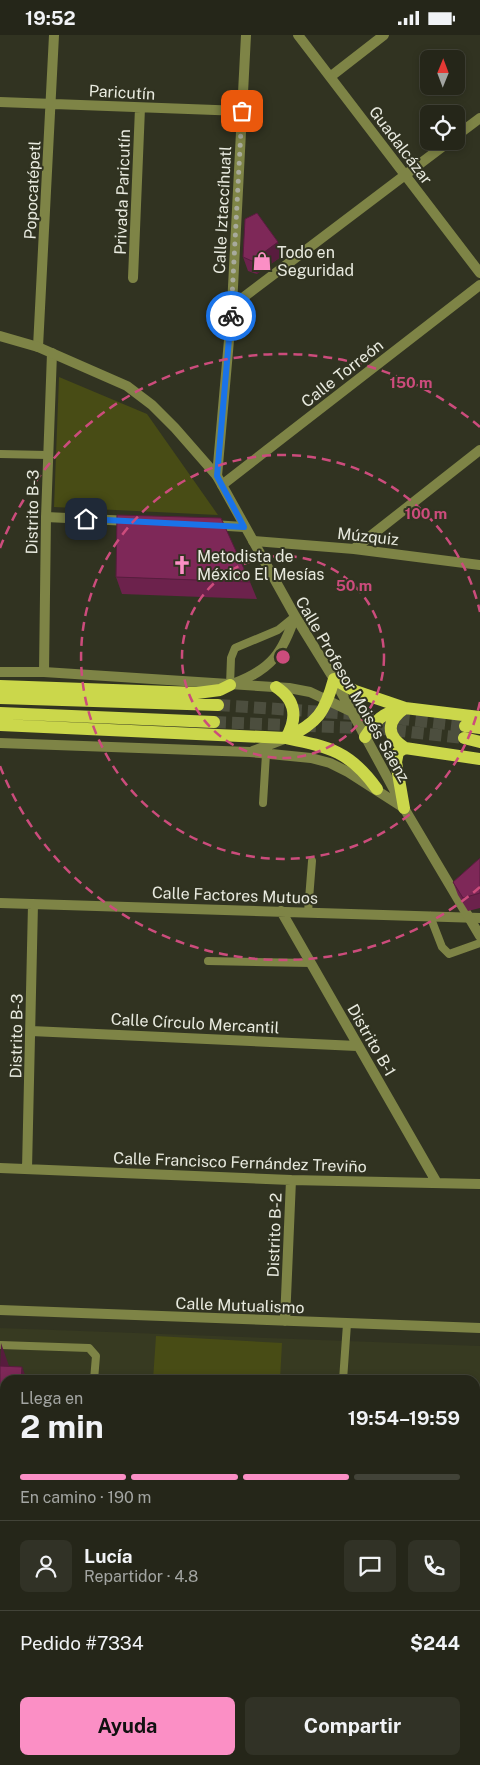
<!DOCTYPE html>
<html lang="es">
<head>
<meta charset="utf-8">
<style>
  body { margin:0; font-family:"Public Sans",sans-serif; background:#313226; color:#f1f3f6; height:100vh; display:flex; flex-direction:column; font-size:19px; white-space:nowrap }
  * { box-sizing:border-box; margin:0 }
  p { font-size:16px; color:#a3a5a2 }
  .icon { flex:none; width:28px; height:28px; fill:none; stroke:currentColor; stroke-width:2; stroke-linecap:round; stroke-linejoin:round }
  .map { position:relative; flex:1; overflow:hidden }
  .drawer { position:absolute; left:0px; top:1340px; width:480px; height:390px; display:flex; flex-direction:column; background:#252619; border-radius:15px 15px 0 0; box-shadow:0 2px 8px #0003,0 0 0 1px #424338 }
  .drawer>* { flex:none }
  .needle { width:32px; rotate:1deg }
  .tools { position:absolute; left:420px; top:15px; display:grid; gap:10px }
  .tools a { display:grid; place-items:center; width:45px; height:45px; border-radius:8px; background:#252619; box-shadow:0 2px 8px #0003,0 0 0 1px #424338; font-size:25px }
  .pin { position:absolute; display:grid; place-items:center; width:42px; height:42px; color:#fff; margin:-21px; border-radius:10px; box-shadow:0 2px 8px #0006 }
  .courier { position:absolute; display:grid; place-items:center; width:50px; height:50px; margin:-25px; border:4px solid #1a73e8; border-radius:50%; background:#fff; color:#222; box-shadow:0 1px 6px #0007 }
  .overview em { font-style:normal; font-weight:700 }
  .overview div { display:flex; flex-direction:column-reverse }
  .overview { display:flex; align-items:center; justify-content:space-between; height:85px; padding:0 20px }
  h1 { font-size:32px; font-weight:700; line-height:38px }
  .bar { display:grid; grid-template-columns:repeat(4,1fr); gap:8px 5px; align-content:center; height:60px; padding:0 20px }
  .bar i { height:6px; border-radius:4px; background:#424338 }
  .bar .current { background:#fb8fc5 }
  .bar p { grid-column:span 4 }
  .line { display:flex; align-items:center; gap:12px; padding:0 20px; border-top:1px solid #424338 }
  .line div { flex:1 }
  .round { display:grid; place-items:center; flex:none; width:52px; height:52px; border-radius:8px; background:#313226 }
  .primary-button { display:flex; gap:10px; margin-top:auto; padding:10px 20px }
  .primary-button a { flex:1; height:58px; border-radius:8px; background:#fb8fc5; color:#111; font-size:20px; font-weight:700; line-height:58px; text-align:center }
  .primary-button a+a { background:#313226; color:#f1f3f6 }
  .status { display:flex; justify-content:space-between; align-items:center; height:35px; padding:0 25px; background:#252619; direction:ltr }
  .status svg { height:14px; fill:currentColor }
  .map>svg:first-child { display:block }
</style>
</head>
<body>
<div class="status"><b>19:52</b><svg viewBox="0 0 49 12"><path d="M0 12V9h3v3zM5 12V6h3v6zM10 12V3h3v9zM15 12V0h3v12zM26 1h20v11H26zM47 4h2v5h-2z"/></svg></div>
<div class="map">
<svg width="480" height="1730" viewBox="0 0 480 1730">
  <rect width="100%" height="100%" fill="#313321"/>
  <path fill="#373a21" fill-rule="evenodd" d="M0 1293 480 1311V1730H0ZM5 1345H475V1725H5Z"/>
  <path fill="#484c15" d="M59 342 147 379 218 480 54 472Z
    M156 1301 282 1308 280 1345H153Z
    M0 1489 5 1490V1639H0Z
    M59 1725H86V1730H59Z
    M108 1725H128V1730H108Z
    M141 1725H275V1730H140Z
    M288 1725H308L307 1730H287Z"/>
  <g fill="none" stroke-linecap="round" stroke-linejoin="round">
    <path stroke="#4c4e3e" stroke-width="12" stroke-dasharray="12 6" stroke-linecap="butt" d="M218 670 368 680 465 691
      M214 687 383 694 464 703"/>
    <path stroke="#7e8446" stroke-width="8" d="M0 419 48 420
      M230 650 231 623 235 613 278 595 294 582
      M263 768 266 719
      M308 877 312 826
      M430 881 442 912 449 919 480 908
      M208 926 311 928
      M0 1310 89 1313 96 1321 94 1345
      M343 1345 347 1289
      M0 1659 5 1660"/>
    <path stroke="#7e8446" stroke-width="10" d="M298 0 480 238
      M330 42 384 0
      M0 67 242 76
      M456 101 480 83
      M133 243 140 73
      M232 271 450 106
      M38 312 54 0
      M217 441 232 271 246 0
      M222 450 480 250
      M46 482 130 486
      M212 490 244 492
      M253 506 354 514 480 530
      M354 514 480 415
      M44 637 46 482 52 318
      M0 868 480 883
      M281 876 437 1148
      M31 996 357 1011
      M0 1133 291 1145 480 1149
      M27 1134 33 869
      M0 1275 480 1293
      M285 1286 291 1145"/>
    <path stroke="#7e8446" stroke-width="10" d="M0 301 38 312 127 351 152 370 175 393 217 441 295 581 334 644 404 773 480 901
      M0 637H44L289 653 310 657 350 676
      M235 648C272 634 283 617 295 581
      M0 708 250 717 311 723 330 728 348 737 401 771
      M253 716 284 704"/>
    <path stroke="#cbd74b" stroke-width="12" d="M0 651 197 658 220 655 230 650
      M276 652C296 665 298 683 286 703
      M0 663 218 670
      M405 673C387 686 385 700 405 713
      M0 678 214 687
      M0 690 286 703C329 712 350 716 377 754
      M465 691 480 693
      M365 702C377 684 381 679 402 673
      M286 703C318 688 325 677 334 644L355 656 405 673 480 682
      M464 703 480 707
      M404 773 396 727 398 717 405 713 480 724"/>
  </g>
  <path fill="#6c224c" d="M282 221 257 239 248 236 243 222Z
    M116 542 250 547 257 564 122 559Z
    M480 823V873L468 876 458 860 453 847Z
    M475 1358H480V1408L475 1407Z
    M475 1502H480V1551H475Z
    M475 1565H480V1657H475Z
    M0 1662H5V1715H0Z
    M475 1680 480 1681V1730L468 1726V1725H475Z"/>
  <path fill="#581c3e" d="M278 207 282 221 257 239 252 226Z
    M1 1308 9 1331 0 1333Z
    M22 1332 27 1345H21Z
    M5 1398V1428L0 1433V1402Z
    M477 1616 480 1624V1644L476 1634Z"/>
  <path fill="#7e2858" stroke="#581c3e" d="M257 178 278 207 252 226 243 222 245 184Z
    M117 480 221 483 250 547 116 542Z
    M480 823V858L463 863 453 847Z
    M0 1331 22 1332 21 1345H5V1398L0 1402Z
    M475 1358H480V1385H475Z
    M475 1502H480V1529H475Z
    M475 1565H480V1616H477L476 1634H475V1611H479V1604L475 1603V1596H478L479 1591 475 1590Z
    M0 1662H5V1693L0 1692Z
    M475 1680 480 1681V1705H475Z
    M406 1725H450L480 1727V1730H406Z
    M0 1728 26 1730H0Z"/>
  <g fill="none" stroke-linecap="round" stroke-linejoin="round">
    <path stroke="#a8aa9c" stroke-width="5" stroke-dasharray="0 9" d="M231 281 242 76"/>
    <path stroke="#1a73e8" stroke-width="6" d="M86 484 244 492 217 441 231 281"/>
  </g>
  <g fill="none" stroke="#cc4c7c" stroke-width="2.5" stroke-dasharray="9 6">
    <circle cx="283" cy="622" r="101"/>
    <path d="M480 667A202 202 0 1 1 480 577"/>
    <path d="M480 852A303 303 0 0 1 0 731M0 513A303 303 0 0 1 480 392"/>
  </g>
  <defs>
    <g id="shop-bare" transform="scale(1.5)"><path d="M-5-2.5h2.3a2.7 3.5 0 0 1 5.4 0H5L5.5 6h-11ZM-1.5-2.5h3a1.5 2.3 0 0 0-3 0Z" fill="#fb8fc5" stroke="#313321" stroke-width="2.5" paint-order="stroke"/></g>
    <g id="church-bare" transform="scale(1.5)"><path d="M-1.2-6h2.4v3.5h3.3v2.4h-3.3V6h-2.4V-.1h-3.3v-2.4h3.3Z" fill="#fb8fc5" stroke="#313321" stroke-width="2.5" paint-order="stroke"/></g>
  </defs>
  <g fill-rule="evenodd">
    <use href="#shop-bare" x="262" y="226"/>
    <use href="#church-bare" x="182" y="530"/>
  </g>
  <g text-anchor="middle" stroke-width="4" stroke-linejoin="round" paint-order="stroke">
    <g font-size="16" fill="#e8eadf" stroke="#313321">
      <text transform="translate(122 57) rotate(3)" y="6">Paricutín</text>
      <text transform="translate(401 110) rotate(53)" y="6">Guadalcázar</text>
      <text transform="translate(32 155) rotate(-87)" y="6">Popocatépetl</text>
      <text transform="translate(122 157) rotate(-88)" y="6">Privada Paricutín</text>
      <text transform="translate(222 175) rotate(-87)" y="6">Calle Iztaccíhuatl</text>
      <text transform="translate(342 338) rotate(-38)" y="6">Calle Torreón</text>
      <text transform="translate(32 477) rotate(-89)" y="6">Distrito B-3</text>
      <text transform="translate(368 501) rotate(6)" y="6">Múzquiz</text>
      <text transform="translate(353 654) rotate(60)" y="6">Calle Profesor Moisés Sáenz</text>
      <text transform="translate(235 860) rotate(2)" y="6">Calle Factores Mutuos</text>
      <text transform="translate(195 988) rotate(3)" y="6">Calle Círculo Mercantil</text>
      <text transform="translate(16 1001) rotate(-89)" y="6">Distrito B-3</text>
      <text transform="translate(372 1005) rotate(60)" y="6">Distrito B-1</text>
      <text transform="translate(240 1127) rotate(2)" y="6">Calle Francisco Fernández Treviño</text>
      <text transform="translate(274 1200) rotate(-88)" y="6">Distrito B-2</text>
      <text transform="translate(240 1270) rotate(2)" y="6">Calle Mutualismo</text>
    </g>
    <g font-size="16" fill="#e8eadf" stroke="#313321" text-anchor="start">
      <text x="277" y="223">Todo en<tspan x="277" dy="18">Seguridad</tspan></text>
      <text x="197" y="527">Metodista de<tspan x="197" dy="18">México El Mesías</tspan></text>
    </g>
  </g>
  <circle cx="283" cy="622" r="8" fill="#cc4c7c" stroke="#313321" stroke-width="2.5"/>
  <g font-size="15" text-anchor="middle" font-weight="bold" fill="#cc4c7c" stroke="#313321" stroke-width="4" stroke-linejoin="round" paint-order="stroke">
    <text x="411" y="353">150 m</text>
    <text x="426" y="484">100 m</text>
    <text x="354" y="556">50 m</text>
  </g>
</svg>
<div class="tools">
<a><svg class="needle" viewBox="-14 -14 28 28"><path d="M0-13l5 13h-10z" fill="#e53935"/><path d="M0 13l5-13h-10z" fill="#a3a5a2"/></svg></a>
<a><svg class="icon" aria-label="locate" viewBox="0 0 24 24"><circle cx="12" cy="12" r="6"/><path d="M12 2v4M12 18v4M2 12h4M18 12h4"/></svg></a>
</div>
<div class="pin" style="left:242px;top:76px;background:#ea580c"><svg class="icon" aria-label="bag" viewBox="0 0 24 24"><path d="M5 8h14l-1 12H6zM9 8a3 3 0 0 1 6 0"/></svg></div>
<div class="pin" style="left:86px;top:484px;background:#1f2937"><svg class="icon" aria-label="home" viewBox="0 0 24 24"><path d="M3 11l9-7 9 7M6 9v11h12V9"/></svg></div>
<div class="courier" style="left:231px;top:281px"><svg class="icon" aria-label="bike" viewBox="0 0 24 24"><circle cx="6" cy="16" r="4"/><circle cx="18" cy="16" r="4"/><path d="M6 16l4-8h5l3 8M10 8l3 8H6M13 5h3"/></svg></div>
<section class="drawer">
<div class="overview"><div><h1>2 min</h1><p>Llega en</p></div><em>19:54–19:59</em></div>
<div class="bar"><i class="current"></i><i class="current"></i><i class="current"></i><i></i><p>En camino · 190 m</p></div>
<div class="line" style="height:90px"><a class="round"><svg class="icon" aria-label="person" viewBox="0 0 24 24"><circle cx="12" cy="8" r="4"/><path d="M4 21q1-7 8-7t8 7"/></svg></a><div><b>Lucía</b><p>Repartidor · 4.8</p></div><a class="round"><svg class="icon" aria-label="chat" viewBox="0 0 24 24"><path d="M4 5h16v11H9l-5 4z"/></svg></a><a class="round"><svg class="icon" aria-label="phone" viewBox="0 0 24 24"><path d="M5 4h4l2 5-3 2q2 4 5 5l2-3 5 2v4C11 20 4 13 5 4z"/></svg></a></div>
<div class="line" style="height:65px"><div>Pedido #7334</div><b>$244</b></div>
<div class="primary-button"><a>Ayuda</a><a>Compartir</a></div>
</section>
</div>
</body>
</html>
